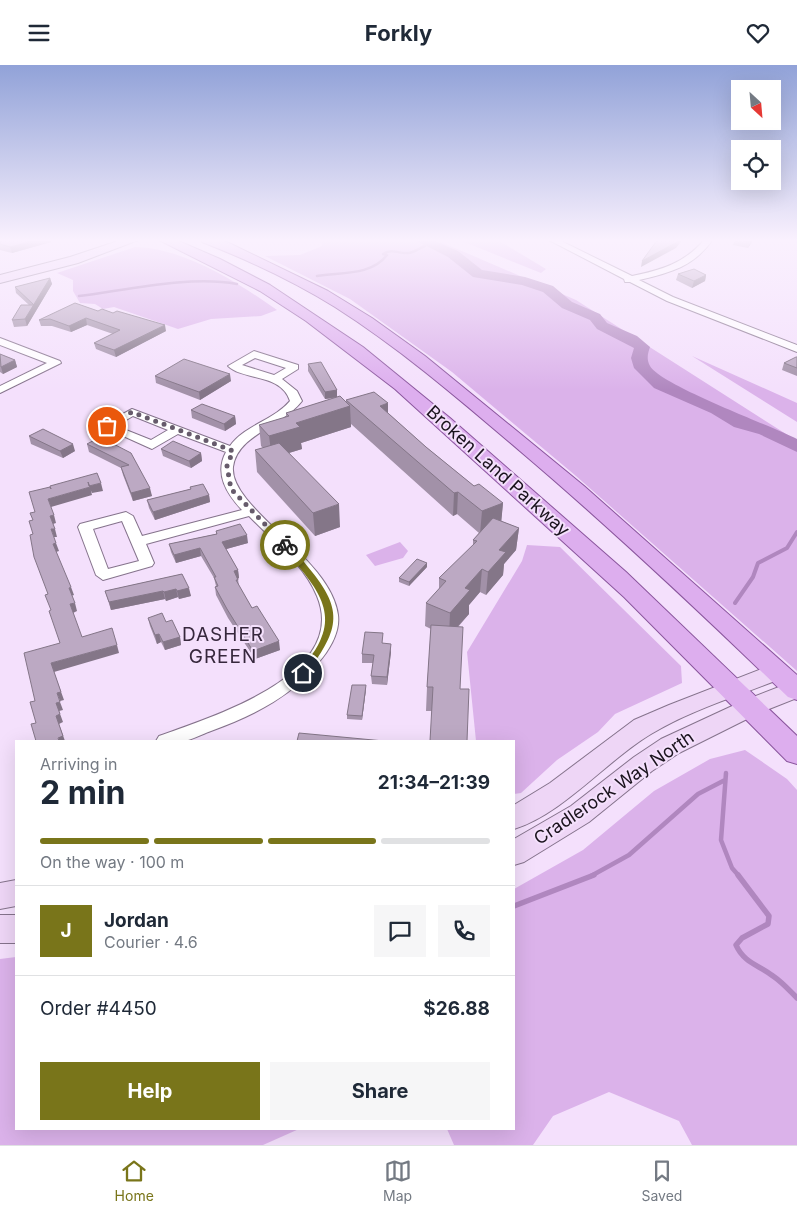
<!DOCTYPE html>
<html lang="en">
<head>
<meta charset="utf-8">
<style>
  body { margin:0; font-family:Inter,sans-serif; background:#f6f6f7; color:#1f2937; height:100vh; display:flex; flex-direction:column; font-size:19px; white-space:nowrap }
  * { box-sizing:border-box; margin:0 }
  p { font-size:16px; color:#747a83 }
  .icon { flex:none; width:28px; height:28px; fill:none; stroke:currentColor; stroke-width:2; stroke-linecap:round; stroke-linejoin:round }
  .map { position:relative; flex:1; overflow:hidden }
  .details { position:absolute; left:15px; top:675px; width:500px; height:390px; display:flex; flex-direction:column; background:#fff; border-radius:0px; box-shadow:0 5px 20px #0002 }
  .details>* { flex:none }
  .needle { width:32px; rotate:154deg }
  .controls { position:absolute; left:731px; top:15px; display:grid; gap:10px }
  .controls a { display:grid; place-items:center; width:50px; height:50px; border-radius:0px; background:#fff; box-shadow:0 5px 20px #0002; font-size:25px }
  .pin { position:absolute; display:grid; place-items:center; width:42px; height:42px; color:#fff; margin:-21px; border:2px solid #fff; border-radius:50%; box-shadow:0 1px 5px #0007 }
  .courier { position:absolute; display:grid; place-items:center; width:50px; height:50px; margin:-25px; border:4px solid #79751a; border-radius:50%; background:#fff; color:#222; box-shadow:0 1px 6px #0007 }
  .head em { font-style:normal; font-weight:700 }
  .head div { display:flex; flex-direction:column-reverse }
  .head { display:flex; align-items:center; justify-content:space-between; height:85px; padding:0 25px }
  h1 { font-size:32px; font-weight:700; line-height:38px }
  .bar { display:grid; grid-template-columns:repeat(4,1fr); gap:8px 5px; align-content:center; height:60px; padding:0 25px }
  .bar i { height:6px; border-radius:4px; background:#e0e1e3 }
  .bar .active { background:#79751a }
  .bar p { grid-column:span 4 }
  .line { display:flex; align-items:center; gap:12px; padding:0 25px; border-top:1px solid #e0e1e3 }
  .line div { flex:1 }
  .round { display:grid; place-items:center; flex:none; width:52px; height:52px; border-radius:0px; background:#f6f6f7 }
  .cta { display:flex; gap:10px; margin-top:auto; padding:10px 25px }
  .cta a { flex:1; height:58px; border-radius:0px; background:#79751a; color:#fff; font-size:20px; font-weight:700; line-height:58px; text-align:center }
  .cta a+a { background:#f6f6f7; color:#1f2937 }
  header { display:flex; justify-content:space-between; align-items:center; height:65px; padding:0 25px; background:#fff; font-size:22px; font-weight:700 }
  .tabs { display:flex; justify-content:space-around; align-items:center; height:70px; border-top:1px solid #e0e1e3; background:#fff; font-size:14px; color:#747a83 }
  .tabs a { display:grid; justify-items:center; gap:2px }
  .tabs .active { color:#79751a }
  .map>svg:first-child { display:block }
</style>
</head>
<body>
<header><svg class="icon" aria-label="menu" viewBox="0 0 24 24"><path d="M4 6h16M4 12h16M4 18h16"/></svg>Forkly<svg class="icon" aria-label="heart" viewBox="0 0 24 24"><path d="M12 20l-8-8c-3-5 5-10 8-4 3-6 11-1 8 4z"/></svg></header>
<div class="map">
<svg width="797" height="1080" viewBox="0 0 797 1080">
  <rect width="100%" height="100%" fill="#f4e0fc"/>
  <path fill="#dbb2ea" d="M322 174H434L576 235 797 376V606L576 411 452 307 350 234 265 191 300 190 322 181Z
    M457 174H496L546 204 541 208Z
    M135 182C184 183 237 217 277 245L261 251 211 254 178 264 114 242 103 244 95 239 80 238 73 226V215L57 208Z
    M692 291 797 338V357Z
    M400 477 408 486 403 493 375 501 366 490Z
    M527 480 560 482 681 601 682 618 615 649 598 667 557 695 521 728 514 729V676H476L467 587 522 496Z
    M745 685 787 714 797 725V1080H692L679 1056 609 1027 553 1051 533 1080H454L447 1064H514V824L583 785 654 726 710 694Z
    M16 892V1064H299L263 1080H0V894Z"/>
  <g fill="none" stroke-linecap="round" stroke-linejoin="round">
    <path stroke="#b087bf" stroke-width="2.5" d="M317 211C341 207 371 211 387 190L383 189C393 183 398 189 409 188 414 187 420 183 425 181L426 176
      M79 231C126 225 191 210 237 219"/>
    <path stroke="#b087bf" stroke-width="4" d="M735 538 753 512 758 498 787 483 797 467"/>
    <path stroke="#b087bf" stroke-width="4.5" d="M726 708 721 775 732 803 739 811
      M591 811 629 790 698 729 725 715"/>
    <path stroke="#b087bf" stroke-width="5.5" d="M738 810 769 851 768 859 742 873 736 880C744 898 759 900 773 911 782 917 789 925 797 933
      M514 841 594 810"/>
    <path fill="#b087bf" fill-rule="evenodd" d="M413 174H430L458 186 482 205 525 212 553 221 572 237 600 249 607 258 637 271 650 282C648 288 646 294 650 301 662 321 770 360 797 374V387L759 369 734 362 711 348 654 323 634 303 631 293 634 283 597 264 590 255 562 243 543 227 522 220 473 212 448 192Z"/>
    <g stroke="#85738c" stroke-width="2">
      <path id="street" d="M547 174H557L632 211C662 205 685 198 705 174H713C695 201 670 208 639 215L673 232 797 280V287L667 236 630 217H625L624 214Z
        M0 273 60 296 61 298 0 328V321L47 298 0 280Z
        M254 286 298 300V304L282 314 297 326 302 336C283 361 237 370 233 402 229 443 331 493 338 550 340 565 332 580 323 592 295 630 255 650 211 666 202 669 192 675 183 676 175 678 165 676 156 676L159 671C211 652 350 610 317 531 304 499 272 475 249 451L146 479 154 498 152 501 103 515 96 510 78 462 80 459 126 447 133 451 142 471 242 445C227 429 214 409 226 387L178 369 152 384 101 361 132 344 230 381C245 360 274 355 290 336 281 308 244 316 228 301ZM255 293 286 303 274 310 242 300ZM133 351 168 365 151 375 116 361ZM122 456 139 496 108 504 93 464Z"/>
    </g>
    <g stroke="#85738c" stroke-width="2">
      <path id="secondary" d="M124 174H141L78 198 0 218V210L70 192Z
        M777 598 785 600 788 606 785 612C741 630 692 644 651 669 607 695 563 749 514 764V740L550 718 634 655 669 640Z
        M797 615V633L759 648 679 688 652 706 589 757 524 797 514 800V774L571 741 634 692 661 674 743 636Z
        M16 815V841L0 844V818Z
        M0 850H16V878H0Z"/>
    </g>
    <g stroke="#8a559d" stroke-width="2">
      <path id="primary" d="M157 174H174L220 194 270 220 363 282 450 353 626 507 797 671V699L787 696 624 532 395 324 306 256 260 226Z
        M201 174H218L229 178 328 226 372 253 425 291 584 421 797 610V635L788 632C701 548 612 464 520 386 460 335 401 284 335 242 293 216 248 195 202 177Z"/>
    </g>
    <use href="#street" fill="#fff" fill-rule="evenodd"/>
    <use href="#secondary" fill="#eed6f6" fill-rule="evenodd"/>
    <use href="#primary" fill="#ddaeee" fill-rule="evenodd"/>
  </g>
  <path fill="#a291a8" d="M0 174H50L51 177 12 188 0 185Z
    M735 174H754L748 183 733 180Z
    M678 209 706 210 705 216 692 223 676 215Z
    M50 213 52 219 27 261 14 262 12 255 29 240 16 228 15 222Z
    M98 246 166 266 116 292 96 284 94 278 113 269 87 260 71 267 52 261H41L39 255Z
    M0 289 15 295 17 302 3 309 0 307Z
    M797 292V311L782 305 784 298Z
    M308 299 337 325V332L346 337V335L388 348 426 382 474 421 503 438 501 456 519 463 516 485 504 499 503 510 486 530 480 527 469 540V549L458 562 432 646H426L427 622 431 564 425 561 426 538 439 524V513L473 481V475L479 468 457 449 453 451 351 359V362L301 378 302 384 289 388 340 462 315 471 257 407 255 385 263 383 261 381 259 360 286 352V348L336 333 325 334 308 306Z
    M155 311 231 316 200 335 156 318Z
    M191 345 235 351 236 359 225 366 192 353Z
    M29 371 75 386 63 393 31 379Z
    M87 379 131 388 152 431 133 436 123 410 121 403 89 387Z
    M161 384 201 388 202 396 191 403 163 391Z
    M190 422 209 430 210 437 155 455 149 443 147 435 191 424Z
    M216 466 248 478 226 484 238 505 239 513 238 514 239 521 252 543 280 585 255 594 228 553 216 530 215 522 216 521 214 513 201 491 176 498 171 487 169 479 216 469Z
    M427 502 409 521 399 517V513Z
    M182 509 191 531 179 534 178 532 166 536 165 534 111 545 105 526Z
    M148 553 166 557 180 572 181 580 165 585 161 577 157 579 150 561Z
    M383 578 391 587 387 620 372 619 371 611 373 598H362V589Z
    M366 624 362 655 347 654V650Z"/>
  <path fill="#847688" d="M40 174H50L51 177 12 188 10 182Z
    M680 174H683L676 183 641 202 642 196Z
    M751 174H754L748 183Z
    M706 210 705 216 692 223 694 216Z
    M50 213 52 219 27 261 25 254Z
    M86 253 87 260 71 267 69 261Z
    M165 260 166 266 116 292 114 285Z
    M15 295 17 302 3 309 1 302Z
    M230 309 231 316 200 335 199 327Z
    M337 325V332L325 334V327Z
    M388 338V360L380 341Z
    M350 341 351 362 301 378 302 384 272 393 269 371 296 358Z
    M235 351 236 359 225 366 224 359Z
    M73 379 75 386 63 393 60 386Z
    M201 388 202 396 191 403 189 396Z
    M101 418 103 426 92 428 89 421Z
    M90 422 92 430 51 442 48 434Z
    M150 423 152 431 133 436 131 428Z
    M458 427 457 449 453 451 454 428Z
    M209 430 210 437 155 455 153 447Z
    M503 438 501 460 480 469 482 446Z
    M339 439 340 462 315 471 313 448Z
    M54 450 56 458 53 459 50 451Z
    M519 463 516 485 504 499 503 510 486 530 488 507 499 485Z
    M51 464H55L57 472H54Z
    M247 470 248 478 223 485 222 477Z
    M56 478 59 486 56 487 53 479Z
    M200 483 201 491 176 498 174 490Z
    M427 498V502L409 521V517Z
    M482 504 480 527 469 540V549L449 571 450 548 465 523Z
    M238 505 239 513 235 514 234 506Z
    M71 522 74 530 71 531 69 523Z
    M189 523 191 531 179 534 177 526Z
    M176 524 178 532 166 536 164 527Z
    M163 526 165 534 111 545 109 537Z
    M75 538 77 546 73 548 70 539Z
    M159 569 161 577 157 579 155 570Z
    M180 572 181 580 165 585 163 577Z
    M279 576 280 585 255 594 253 586Z
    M391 579V587L387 620V612Z
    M117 580 119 588 54 607 64 635 60 636 57 628 51 598Z
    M366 620V624L362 655V651Z
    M60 637 63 645 59 646 63 657 59 659 65 676H59L56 651V638Z"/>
  <path fill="#bca9c3" stroke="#847688" d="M0 174H40L10 182 0 179Z
    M658 174H680L677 177 642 196Z
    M735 174H751L750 177Z
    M694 204 706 210 694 216 678 209Z
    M50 213 25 254 12 255 21 240H34L15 222Z
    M75 238 98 246 102 244 113 248 117 246 165 260 114 285 94 278 120 265 86 253 69 261 50 254 39 255Z
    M0 289 15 295 1 302Z
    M796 292H797V303L784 298Z
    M184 294 230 309 199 327 155 311Z
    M321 297 337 325 325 327 308 299Z
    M374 327 388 338 380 341 426 382 474 421 479 419 503 438 482 446 458 427 454 428 346 335Z
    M340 331 350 341 296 358 300 362 269 371 259 360 289 351 286 348Z
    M202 339 235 351 224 359 191 345Z
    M43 364 73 379 60 386 29 371Z
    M100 372 131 388 150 423 131 428 121 402 129 400 87 379Z
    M173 376 201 388 189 396 161 384Z
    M279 378 339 439 313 448 255 385Z
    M97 408 101 418 89 421 88 417 90 422 48 434 54 450 50 451 55 464H51L56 478 53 479 71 522 69 523 75 538 70 539 82 572 112 563 117 580 51 598 61 627 57 628 60 637 56 638 60 649 56 651 63 671 58 673 59 676H36L31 659 36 658 30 637 35 636 24 588 60 578 49 546 51 545 45 530 48 529 34 492 30 470 33 469 29 456 33 455 30 448 35 447 29 427 50 422 51 424 50 421Z
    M203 419 209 430 153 447 147 435 191 424 190 422Z
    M493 453 519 463 499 485 506 487 488 507 482 504 465 523 470 525 450 548 426 538 446 516 439 513 477 476 473 475Z
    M240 459 247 470 222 477 238 505 234 506 238 515H236L252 543 257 541 279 576 253 586 227 544 215 522 218 521 214 512H216L200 483 174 490 169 479 217 469 216 466Z
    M417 494 427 498 409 517 399 513Z
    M182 509 189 523 177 526 176 524 164 527 163 526 109 537 105 526Z
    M162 548 166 557 172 555 180 572 163 577 159 569 155 570 148 553Z
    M431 560 463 562 460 624H469L467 676H430L433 622H427Z
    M365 567 383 568 382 578 391 579 387 612 371 611 374 590 362 589Z
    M352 620H366L362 651 347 650Z
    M299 668 384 676H297Z"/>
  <linearGradient id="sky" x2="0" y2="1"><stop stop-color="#91a2d8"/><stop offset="0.54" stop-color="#faf1fe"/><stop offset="1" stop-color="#faf1fe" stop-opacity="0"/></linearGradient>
  <rect width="797" height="325" fill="url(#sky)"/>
  <path fill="#79751a" d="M285 477C294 481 302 495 308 502 347 548 337 566 306 610L303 611 298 608C305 597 315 588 320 576 339 538 302 508 281 480Z"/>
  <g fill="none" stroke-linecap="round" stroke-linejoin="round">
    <path stroke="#665b6b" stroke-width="5" stroke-dasharray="0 9" d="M107 361 132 347 233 386 227 401 231 424 285 480"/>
  </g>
  <g text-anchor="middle" stroke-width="4" stroke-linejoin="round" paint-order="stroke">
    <g font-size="18" fill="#1a131d" stroke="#f4e0fc">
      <text transform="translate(498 406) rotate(42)" y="6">Broken Land Parkway</text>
      <text transform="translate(614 723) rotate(-34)" y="6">Cradlerock Way North</text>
    </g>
    <g font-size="19" letter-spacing="1" fill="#36273c" stroke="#f4e0fc">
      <text x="223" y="576">DASHER<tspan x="223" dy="22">GREEN</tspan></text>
    </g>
  </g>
</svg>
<div class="controls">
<a><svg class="needle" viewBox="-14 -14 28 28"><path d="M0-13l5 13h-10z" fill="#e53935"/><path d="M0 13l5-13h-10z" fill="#747a83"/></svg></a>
<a><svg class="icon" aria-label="locate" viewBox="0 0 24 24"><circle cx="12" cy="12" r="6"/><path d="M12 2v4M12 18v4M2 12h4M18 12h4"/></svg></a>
</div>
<div class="pin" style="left:107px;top:361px;background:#ea580c"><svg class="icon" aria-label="bag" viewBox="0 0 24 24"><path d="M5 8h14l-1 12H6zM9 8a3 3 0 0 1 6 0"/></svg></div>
<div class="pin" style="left:303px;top:608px;background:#1f2937"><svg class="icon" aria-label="home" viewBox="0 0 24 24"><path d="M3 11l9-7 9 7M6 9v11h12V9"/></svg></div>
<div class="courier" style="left:285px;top:480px"><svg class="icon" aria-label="bike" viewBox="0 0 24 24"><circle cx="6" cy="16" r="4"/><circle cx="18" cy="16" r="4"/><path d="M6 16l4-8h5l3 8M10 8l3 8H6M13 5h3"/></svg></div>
<section class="details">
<div class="head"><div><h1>2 min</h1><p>Arriving in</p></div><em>21:34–21:39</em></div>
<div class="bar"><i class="active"></i><i class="active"></i><i class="active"></i><i></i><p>On the way · 100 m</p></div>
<div class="line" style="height:90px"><b class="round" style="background:#79751a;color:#fff">J</b><div><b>Jordan</b><p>Courier · 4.6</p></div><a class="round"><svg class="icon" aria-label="chat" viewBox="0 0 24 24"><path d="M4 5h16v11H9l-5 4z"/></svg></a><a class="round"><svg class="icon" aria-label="phone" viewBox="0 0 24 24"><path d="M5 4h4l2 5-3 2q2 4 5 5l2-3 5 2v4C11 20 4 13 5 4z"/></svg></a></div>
<div class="line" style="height:65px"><div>Order #4450</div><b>$26.88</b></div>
<div class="cta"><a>Help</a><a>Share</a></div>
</section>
</div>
<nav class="tabs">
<a class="active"><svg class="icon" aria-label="home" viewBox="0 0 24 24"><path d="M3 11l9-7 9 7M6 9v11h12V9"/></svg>Home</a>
<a><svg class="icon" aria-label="map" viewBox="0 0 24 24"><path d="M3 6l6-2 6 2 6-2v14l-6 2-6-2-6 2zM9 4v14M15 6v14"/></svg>Map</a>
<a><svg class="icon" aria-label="saved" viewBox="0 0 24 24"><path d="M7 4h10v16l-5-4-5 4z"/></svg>Saved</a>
</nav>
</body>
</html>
